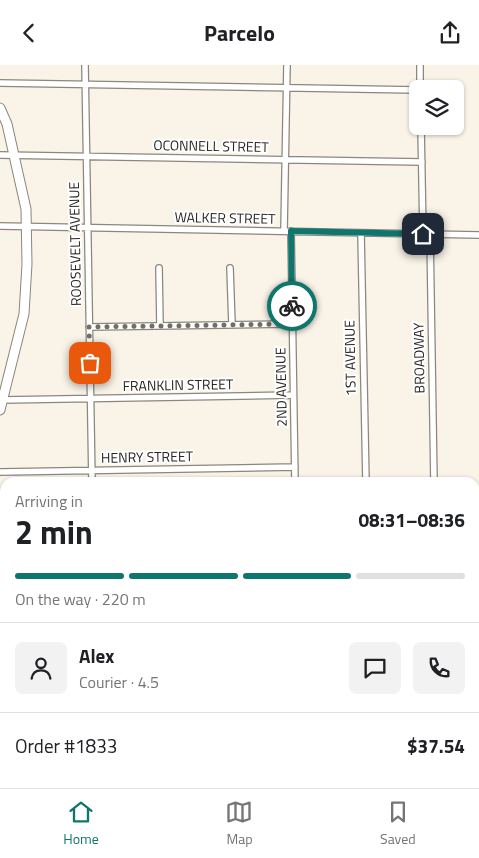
<!DOCTYPE html>
<html lang="en">
<head>
<meta charset="utf-8">
<style>
  body { margin:0; font-family:"Titillium Web",sans-serif; background:#f2f2f2; color:#202124; height:100vh; display:flex; flex-direction:column; font-size:19px; white-space:nowrap }
  * { box-sizing:border-box; margin:0 }
  p { font-size:16px; color:#757577 }
  .icon { flex:none; width:28px; height:28px; fill:none; stroke:currentColor; stroke-width:2; stroke-linecap:round; stroke-linejoin:round }
  .map { position:relative; flex:1; overflow:hidden }
  .details { position:absolute; left:0px; top:412px; width:480px; height:311px; display:flex; flex-direction:column; background:#fff; border-radius:15px 15px 0 0; box-shadow:0 1px 4px #0004 }
  .details>* { flex:none }
  .tools { position:absolute; left:409px; top:15px; display:grid; gap:10px }
  .tools a { display:grid; place-items:center; width:55px; height:55px; border-radius:8px; background:#fff; box-shadow:0 1px 4px #0004; font-size:25px }
  .pin { position:absolute; display:grid; place-items:center; width:42px; height:42px; color:#fff; margin:-21px; border-radius:10px; box-shadow:0 2px 8px #0006 }
  .courier { position:absolute; display:grid; place-items:center; width:50px; height:50px; margin:-25px; border:4px solid #0f766e; border-radius:50%; background:#fff; color:#222; box-shadow:0 1px 6px #0007 }
  .summary em { font-style:normal; font-weight:700 }
  .summary div { display:flex; flex-direction:column-reverse }
  .summary { display:flex; align-items:center; justify-content:space-between; height:85px; padding:0 15px }
  h1 { font-size:32px; font-weight:700; line-height:38px }
  .bar { display:grid; grid-template-columns:repeat(4,1fr); gap:8px 5px; align-content:center; height:60px; padding:0 15px }
  .bar i { height:6px; border-radius:4px; background:#e0e0e0 }
  .bar .active { background:#0f766e }
  .bar p { grid-column:span 4 }
  .line { display:flex; align-items:center; gap:12px; padding:0 15px; border-top:1px solid #e0e0e0 }
  .line div { flex:1 }
  .round { display:grid; place-items:center; flex:none; width:52px; height:52px; border-radius:8px; background:#f2f2f2 }
  header { display:flex; justify-content:space-between; align-items:center; height:65px; padding:0 15px; background:#fff; font-size:22px; font-weight:700 }
  .tab-bar { display:flex; justify-content:space-around; align-items:center; height:70px; border-top:1px solid #e0e0e0; background:#fff; font-size:14px; color:#757577 }
  .tab-bar a { display:grid; justify-items:center; gap:2px }
  .tab-bar .active { color:#0f766e }
  .map>svg:first-child { display:block }
</style>
</head>
<body>
<header><svg class="icon" aria-label="back" viewBox="0 0 24 24"><path d="M15 5l-7 7 7 7"/></svg>Parcelo<svg class="icon" aria-label="share" viewBox="0 0 24 24"><path d="M12 15V3M7 8l5-5 5 5M5 13v7h14v-7"/></svg></header>
<div class="map">
<svg width="479" height="723" viewBox="0 0 479 723">
  <rect width="100%" height="100%" fill="#faf3e8"/>
  <g fill="none" stroke-linecap="round" stroke-linejoin="round">
    <g stroke="#8c867c" stroke-width="8">
      <path id="street" d="M85 0 92 418
        M420 0V24
        M0 18 418 25
        M421 61 423 169
        M0 90 422 97
        M0 161 479 170
        M284 166 287 0
        M291 166 295 418
        M361 168 366 418
        M430 169 434 418
        M159 203 160 261
        M230 203 232 260
        M89 262 292 259
        M2 335 293 330
        M0 407 295 402
        M475 452H479
        M0 479H5
        M0 550H5
        M0 622H5
        M475 678H479
        M0 694H5
        M97 719V723
        M300 719V723
        M371 719V723
        M439 719V723"/>
    </g>
    <g stroke="#8c867c" stroke-width="11">
      <path id="secondary" d="M0 43 7 59 26 144 27 199 24 249 0 345"/>
    </g>
    <use href="#street" stroke="#fff" stroke-width="5.5"/>
    <use href="#secondary" stroke="#fff" stroke-width="9"/>
  </g>
  <g fill="none" stroke-linecap="round" stroke-linejoin="round">
    <path stroke="#726e67" stroke-width="5" stroke-dasharray="0 9" d="M90 298 89 262 292 259V241"/>
    <path stroke="#0f766e" stroke-width="6" d="M292 241 291 166 423 169"/>
  </g>
  <g text-anchor="middle" stroke-width="4" stroke-linejoin="round" paint-order="stroke">
    <g font-size="14" fill="#292622" stroke="#fff">
      <text transform="translate(211 81) rotate(1)" y="5">OCONNELL STREET</text>
      <text transform="translate(225 153) rotate(1)" y="5">WALKER STREET</text>
      <text transform="translate(75 179) rotate(-91)" y="5">ROOSEVELT AVENUE</text>
      <text transform="translate(350 293) rotate(-91)" y="5">1ST AVENUE</text>
      <text transform="translate(419 293) rotate(-91)" y="5">BROADWAY</text>
      <text transform="translate(178 320) rotate(-1)" y="5">FRANKLIN STREET</text>
      <text transform="translate(281 322) rotate(-91)" y="5">2ND AVENUE</text>
      <text transform="translate(147 392) rotate(-1)" y="5">HENRY STREET</text>
    </g>
  </g>
</svg>
<div class="tools">
<a><svg class="icon" aria-label="layers" viewBox="0 0 24 24"><path d="M12 4l9 5-9 5-9-5zM3 14l9 5 9-5"/></svg></a>
</div>
<div class="pin" style="left:90px;top:298px;background:#ea580c"><svg class="icon" aria-label="bag" viewBox="0 0 24 24"><path d="M5 8h14l-1 12H6zM9 8a3 3 0 0 1 6 0"/></svg></div>
<div class="pin" style="left:423px;top:169px;background:#1f2937"><svg class="icon" aria-label="home" viewBox="0 0 24 24"><path d="M3 11l9-7 9 7M6 9v11h12V9"/></svg></div>
<div class="courier" style="left:292px;top:241px"><svg class="icon" aria-label="bike" viewBox="0 0 24 24"><circle cx="6" cy="16" r="4"/><circle cx="18" cy="16" r="4"/><path d="M6 16l4-8h5l3 8M10 8l3 8H6M13 5h3"/></svg></div>
<section class="details">
<div class="summary"><div><h1>2 min</h1><p>Arriving in</p></div><em>08:31–08:36</em></div>
<div class="bar"><i class="active"></i><i class="active"></i><i class="active"></i><i></i><p>On the way · 220 m</p></div>
<div class="line" style="height:90px"><a class="round"><svg class="icon" aria-label="person" viewBox="0 0 24 24"><circle cx="12" cy="8" r="4"/><path d="M4 21q1-7 8-7t8 7"/></svg></a><div><b>Alex</b><p>Courier · 4.5</p></div><a class="round"><svg class="icon" aria-label="chat" viewBox="0 0 24 24"><path d="M4 5h16v11H9l-5 4z"/></svg></a><a class="round"><svg class="icon" aria-label="phone" viewBox="0 0 24 24"><path d="M5 4h4l2 5-3 2q2 4 5 5l2-3 5 2v4C11 20 4 13 5 4z"/></svg></a></div>
<div class="line" style="height:65px"><div>Order #1833</div><b>$37.54</b></div>
</section>
</div>
<nav class="tab-bar">
<a class="active"><svg class="icon" aria-label="home" viewBox="0 0 24 24"><path d="M3 11l9-7 9 7M6 9v11h12V9"/></svg>Home</a>
<a><svg class="icon" aria-label="map" viewBox="0 0 24 24"><path d="M3 6l6-2 6 2 6-2v14l-6 2-6-2-6 2zM9 4v14M15 6v14"/></svg>Map</a>
<a><svg class="icon" aria-label="saved" viewBox="0 0 24 24"><path d="M7 4h10v16l-5-4-5 4z"/></svg>Saved</a>
</nav>
</body>
</html>
